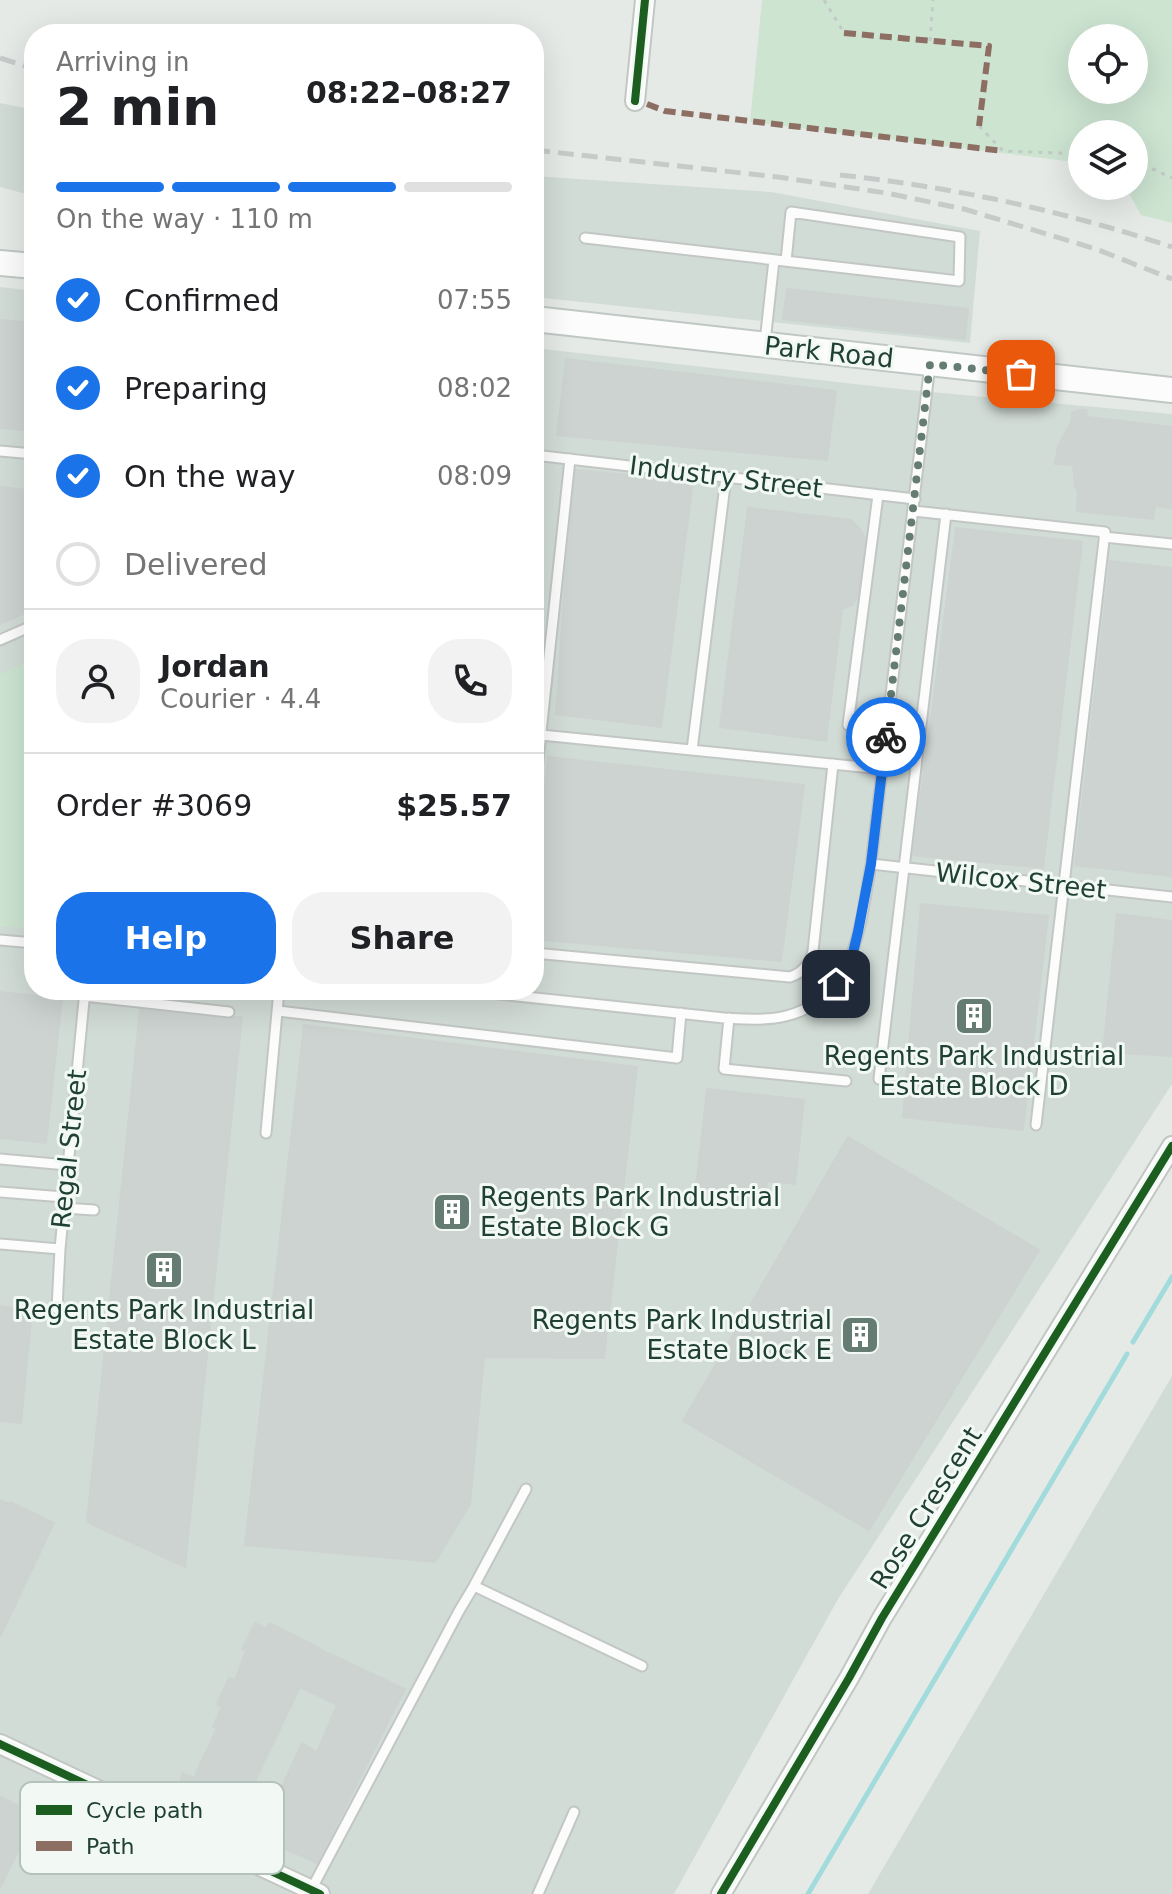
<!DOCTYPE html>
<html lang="en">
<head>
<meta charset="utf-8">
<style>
  body { margin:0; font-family:"DejaVu Sans",sans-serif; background:#f2f2f2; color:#202124; height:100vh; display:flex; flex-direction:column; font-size:30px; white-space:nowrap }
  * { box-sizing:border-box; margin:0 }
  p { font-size:26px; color:#757577 }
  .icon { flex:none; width:44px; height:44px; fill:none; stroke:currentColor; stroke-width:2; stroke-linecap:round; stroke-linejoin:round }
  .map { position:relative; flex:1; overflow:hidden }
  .panel { position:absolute; left:24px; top:24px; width:520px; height:976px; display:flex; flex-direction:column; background:#fff; border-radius:32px; box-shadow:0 8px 32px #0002 }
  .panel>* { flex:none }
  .fabs { position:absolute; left:1068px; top:24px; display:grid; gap:16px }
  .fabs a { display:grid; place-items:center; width:80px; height:80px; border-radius:50%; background:#fff; box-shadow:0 8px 32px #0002; font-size:40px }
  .pin { position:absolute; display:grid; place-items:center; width:68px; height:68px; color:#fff; margin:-34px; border-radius:16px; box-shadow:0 4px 12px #0006 }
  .courier { position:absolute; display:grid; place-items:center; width:80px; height:80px; margin:-40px; border:6px solid #1a73e8; border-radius:50%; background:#fff; color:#222; box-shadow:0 2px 10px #0007 }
  .overview em { font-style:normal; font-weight:600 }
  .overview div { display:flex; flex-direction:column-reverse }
  .overview { display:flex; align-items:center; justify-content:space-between; height:136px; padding:0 32px }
  h1 { font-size:52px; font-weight:600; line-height:60px }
  .bar { display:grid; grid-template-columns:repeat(4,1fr); gap:12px 8px; align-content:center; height:96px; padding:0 32px }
  .bar i { height:10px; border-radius:6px; background:#e0e0e0 }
  .bar .selected { background:#1a73e8 }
  .bar p { grid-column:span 4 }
  .line { display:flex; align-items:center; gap:20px; padding:0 32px; border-top:2px solid #e0e0e0 }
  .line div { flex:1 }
  .round { display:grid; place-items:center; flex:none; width:84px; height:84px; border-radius:32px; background:#f2f2f2 }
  ol { padding:0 32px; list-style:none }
  li { display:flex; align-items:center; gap:24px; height:88px }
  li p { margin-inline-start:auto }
  li .icon { padding:8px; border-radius:50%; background:#1a73e8; color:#fff; stroke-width:4 }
  li:last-child { color:#757577 }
  li i { width:44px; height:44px; border:4px solid #e0e0e0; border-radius:50% }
  .button { display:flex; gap:16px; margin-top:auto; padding:16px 32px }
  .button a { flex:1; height:92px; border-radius:32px; background:#1a73e8; color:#fff; font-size:32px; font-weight:600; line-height:92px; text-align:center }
  .button a+a { background:#f2f2f2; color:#202124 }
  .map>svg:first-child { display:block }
</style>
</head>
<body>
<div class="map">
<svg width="1172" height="1894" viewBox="0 0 1172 1894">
  <rect width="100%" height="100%" fill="#e5eae7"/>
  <path fill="#d2dcd6" d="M0 103 34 110V196L0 187Z
    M534 176 771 192 980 231 970 343 534 297Z
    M0 287 34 291V990H534V348L899 389 1172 414V1084L838 1599 674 1894H0Z
    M1172 1376V1894H868Z"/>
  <path fill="#cde4d1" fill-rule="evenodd" d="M762 0H1172V223L1141 215 1125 186H1134V134H1082V163L750 122ZM1082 38H1134V90H1082Z
    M34 659V924L23 928 0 926V674Z"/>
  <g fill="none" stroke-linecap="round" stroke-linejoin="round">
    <path stroke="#a2dbdc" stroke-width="5" d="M1133 1342 1172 1277
      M808 1894 1127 1354"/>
  </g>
  <path fill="#ccd3d0" stroke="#cdd3d0" stroke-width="2" d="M787 289 968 309 965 339 783 319Z
    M0 320 34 323V431L0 428Z
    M566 359 836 391 827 460 557 435Z
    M1078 410H1086L1088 417 1172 427V508L1155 506 1153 519 1077 511 1078 492 1075 487 1073 465 1055 464 1058 446 1072 421V413Z
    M576 470 693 481 661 727 556 714 565 581Z
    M0 487 34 491V609L0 624Z
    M748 508 851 520 860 529 865 539 857 598 852 605 842 609 826 741 720 727Z
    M956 528 1082 542 1043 868 913 855Z
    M1110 561 1172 568V876L1075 865Z
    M548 757 804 785 781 961 534 939V884Z
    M921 904 1048 916 1023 1130 903 1117Z
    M1117 914 1172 921 1171 1056 1103 1052Z
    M0 992 62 999 46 1143 0 1138Z
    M140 1010 228 1019 235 1017H242L185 1567 87 1522Z
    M304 1025 637 1067 604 1358 484 1357 470 1504 435 1562 245 1545Z
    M707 1089 804 1100 795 1184 767 1181 766 1195 696 1187Z
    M848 1137 1039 1250 869 1530 683 1421Z
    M0 1306 32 1310 21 1423 0 1421Z
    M0 1500 9 1504 10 1502 54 1523 0 1637Z
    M255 1623 266 1629 269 1623 320 1648 319 1649 405 1689 317 1863 281 1847 288 1834 265 1823 302 1743 317 1752 337 1705 300 1687 234 1825 209 1813V1810L205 1807 207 1803 188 1794 189 1790 179 1784 183 1773 194 1778 217 1728 213 1726 222 1707 217 1704 229 1678 235 1680 246 1651 242 1649Z
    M0 1797 36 1814 0 1888Z"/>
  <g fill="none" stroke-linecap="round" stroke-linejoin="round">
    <g stroke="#c2c7c4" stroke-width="13">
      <path id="lane" d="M585 238 959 281 960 237 791 212 786 261
        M765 342 774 260
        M0 451 34 454
        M534 455 915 499
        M914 511 1105 532 1036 1125
        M1104 537 1172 544
        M0 640 34 625
        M848 725 878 495
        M541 735 882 769
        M692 750 726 477
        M534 798 570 459
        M871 864 1172 897
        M0 940 34 943
        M534 953 790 977C802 973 810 964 813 951L833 764
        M460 990 724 1018C743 1019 766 1021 786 1016 857 998 860 924 871 864L930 364
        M84 996 229 1012
        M278 1011 677 1058 681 1013
        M729 1018 724 1069 846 1081
        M879 1079 946 514
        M266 1133 279 990
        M0 1159 67 1165
        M0 1192 64 1197
        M63 1208 94 1210
        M0 1244 60 1249
        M57 1309 60 1249 85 990
        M474 1586 526 1489
        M311 1890 459 1611 474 1586 642 1666
        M538 1894 574 1812"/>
    </g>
    <g stroke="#c2c7c4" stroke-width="22">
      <path id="street" d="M635 101 645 0
        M0 1744 320 1894
        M721 1894 849 1678 882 1618 1172 1146"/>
    </g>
    <g stroke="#c0c8c4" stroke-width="28">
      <path id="secondary" d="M0 263 34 266
        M534 319 1172 390"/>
    </g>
    <path stroke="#c1cac5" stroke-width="3" stroke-dasharray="4 6" stroke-linecap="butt" d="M824 0 844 33
      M930 41 933 0
      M979 126 1003 151 1082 154
      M1134 160 1172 178"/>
    <use href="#lane" stroke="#fbfcfb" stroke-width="9"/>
    <use href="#street" stroke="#fbfcfb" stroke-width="18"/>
    <use href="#secondary" stroke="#fbfcfb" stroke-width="24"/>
    <path stroke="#c6cbc9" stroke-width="5" stroke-dasharray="16 8" stroke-linecap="butt" d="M0 58 34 69
      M534 150 778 177 886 193 964 209 1096 249 1172 279
      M840 175C953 187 1064 211 1172 247"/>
    <path stroke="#8d6e63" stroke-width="6" stroke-dasharray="12 6" stroke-linecap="butt" d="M844 33 989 46 979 126
      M647 104 665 111 1003 151"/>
    <g stroke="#f2f9f5" stroke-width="13">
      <path id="cycleway" d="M635 101 645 0
        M0 1744 320 1894
        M721 1894 849 1678 882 1618 1172 1146"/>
    </g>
    <use href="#cycleway" stroke="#1b5e20" stroke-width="8"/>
  </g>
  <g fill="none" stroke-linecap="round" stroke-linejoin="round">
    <path stroke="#657c73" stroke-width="8" stroke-dasharray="0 14.4" d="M886 737 930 364 1021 374"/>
    <path stroke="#1a73e8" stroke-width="10" d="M836 984 851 961 858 932 871 864 886 737"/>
  </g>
  <defs>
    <g id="building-square" transform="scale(2)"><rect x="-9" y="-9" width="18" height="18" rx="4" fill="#657c73" stroke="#f2f9f5"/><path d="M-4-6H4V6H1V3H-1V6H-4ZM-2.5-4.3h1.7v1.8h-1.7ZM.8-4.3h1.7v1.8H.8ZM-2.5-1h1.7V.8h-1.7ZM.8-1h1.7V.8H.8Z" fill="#fff"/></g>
  </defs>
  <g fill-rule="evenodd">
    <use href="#building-square" x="974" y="1016"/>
    <use href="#building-square" x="452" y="1212"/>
    <use href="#building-square" x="164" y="1270"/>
    <use href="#building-square" x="860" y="1335"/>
  </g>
  <g text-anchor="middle" stroke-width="6" stroke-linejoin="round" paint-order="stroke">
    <g font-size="26" fill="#204034" stroke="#f2f9f5">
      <text transform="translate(829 352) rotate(6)" y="9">Park Road</text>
      <text transform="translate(726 477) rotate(7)" y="9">Industry Street</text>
      <text transform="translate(1021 881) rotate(6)" y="9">Wilcox Street</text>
      <text transform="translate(69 1149) rotate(-84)" y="9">Regal Street</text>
      <text transform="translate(926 1508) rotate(-58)" y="9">Rose Crescent</text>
    </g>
    <g font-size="26" fill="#204034" stroke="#f2f9f5">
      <text x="974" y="1065">Regents Park Industrial<tspan x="974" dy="30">Estate Block D</tspan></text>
      <text x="480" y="1206" text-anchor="start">Regents Park Industrial<tspan x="480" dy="30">Estate Block G</tspan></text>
      <text x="164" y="1319">Regents Park Industrial<tspan x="164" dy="30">Estate Block L</tspan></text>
      <text x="832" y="1329" text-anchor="end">Regents Park Industrial<tspan x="832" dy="30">Estate Block E</tspan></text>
    </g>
  </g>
  <rect x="20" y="1782" width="264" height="92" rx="12" fill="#f2f9f5" stroke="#b3c2bb" stroke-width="2"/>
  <rect x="36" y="1805" width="36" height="10" fill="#1b5e20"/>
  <rect x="36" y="1841" width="36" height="10" fill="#8d6e63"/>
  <g font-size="22" fill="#204034">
    <text x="86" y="1818">Cycle path</text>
    <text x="86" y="1854">Path</text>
  </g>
</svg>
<div class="fabs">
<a><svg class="icon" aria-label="locate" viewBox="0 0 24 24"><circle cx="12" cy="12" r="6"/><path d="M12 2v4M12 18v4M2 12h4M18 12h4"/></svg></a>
<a><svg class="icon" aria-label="layers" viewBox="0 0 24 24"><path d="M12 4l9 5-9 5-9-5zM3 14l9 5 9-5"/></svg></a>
</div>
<div class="pin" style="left:1021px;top:374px;background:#ea580c"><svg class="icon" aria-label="bag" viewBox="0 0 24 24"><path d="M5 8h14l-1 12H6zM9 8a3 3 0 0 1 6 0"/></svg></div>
<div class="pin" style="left:836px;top:984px;background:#1f2937"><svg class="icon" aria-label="home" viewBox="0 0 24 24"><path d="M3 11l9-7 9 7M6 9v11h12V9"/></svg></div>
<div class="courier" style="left:886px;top:737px"><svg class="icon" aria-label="bike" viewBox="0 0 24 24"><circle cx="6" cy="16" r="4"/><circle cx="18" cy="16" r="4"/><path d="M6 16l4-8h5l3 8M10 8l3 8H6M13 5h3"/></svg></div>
<section class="panel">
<div class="overview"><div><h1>2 min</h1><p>Arriving in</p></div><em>08:22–08:27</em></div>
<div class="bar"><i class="selected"></i><i class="selected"></i><i class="selected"></i><i></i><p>On the way · 110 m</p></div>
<ol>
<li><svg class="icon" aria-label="check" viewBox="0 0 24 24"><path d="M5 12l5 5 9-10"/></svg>Confirmed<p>07:55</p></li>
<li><svg class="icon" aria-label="check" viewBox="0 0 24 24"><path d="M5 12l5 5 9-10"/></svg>Preparing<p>08:02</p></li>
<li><svg class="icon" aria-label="check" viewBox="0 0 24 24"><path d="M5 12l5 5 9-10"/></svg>On the way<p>08:09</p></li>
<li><i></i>Delivered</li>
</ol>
<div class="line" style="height:144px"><a class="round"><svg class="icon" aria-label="person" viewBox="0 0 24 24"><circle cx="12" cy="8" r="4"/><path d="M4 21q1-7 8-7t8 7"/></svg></a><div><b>Jordan</b><p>Courier · 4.4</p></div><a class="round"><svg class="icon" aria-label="phone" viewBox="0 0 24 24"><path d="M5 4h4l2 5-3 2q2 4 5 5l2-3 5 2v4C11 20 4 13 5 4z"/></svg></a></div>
<div class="line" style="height:104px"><div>Order #3069</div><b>$25.57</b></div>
<div class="button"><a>Help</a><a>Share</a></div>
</section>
</div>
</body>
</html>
